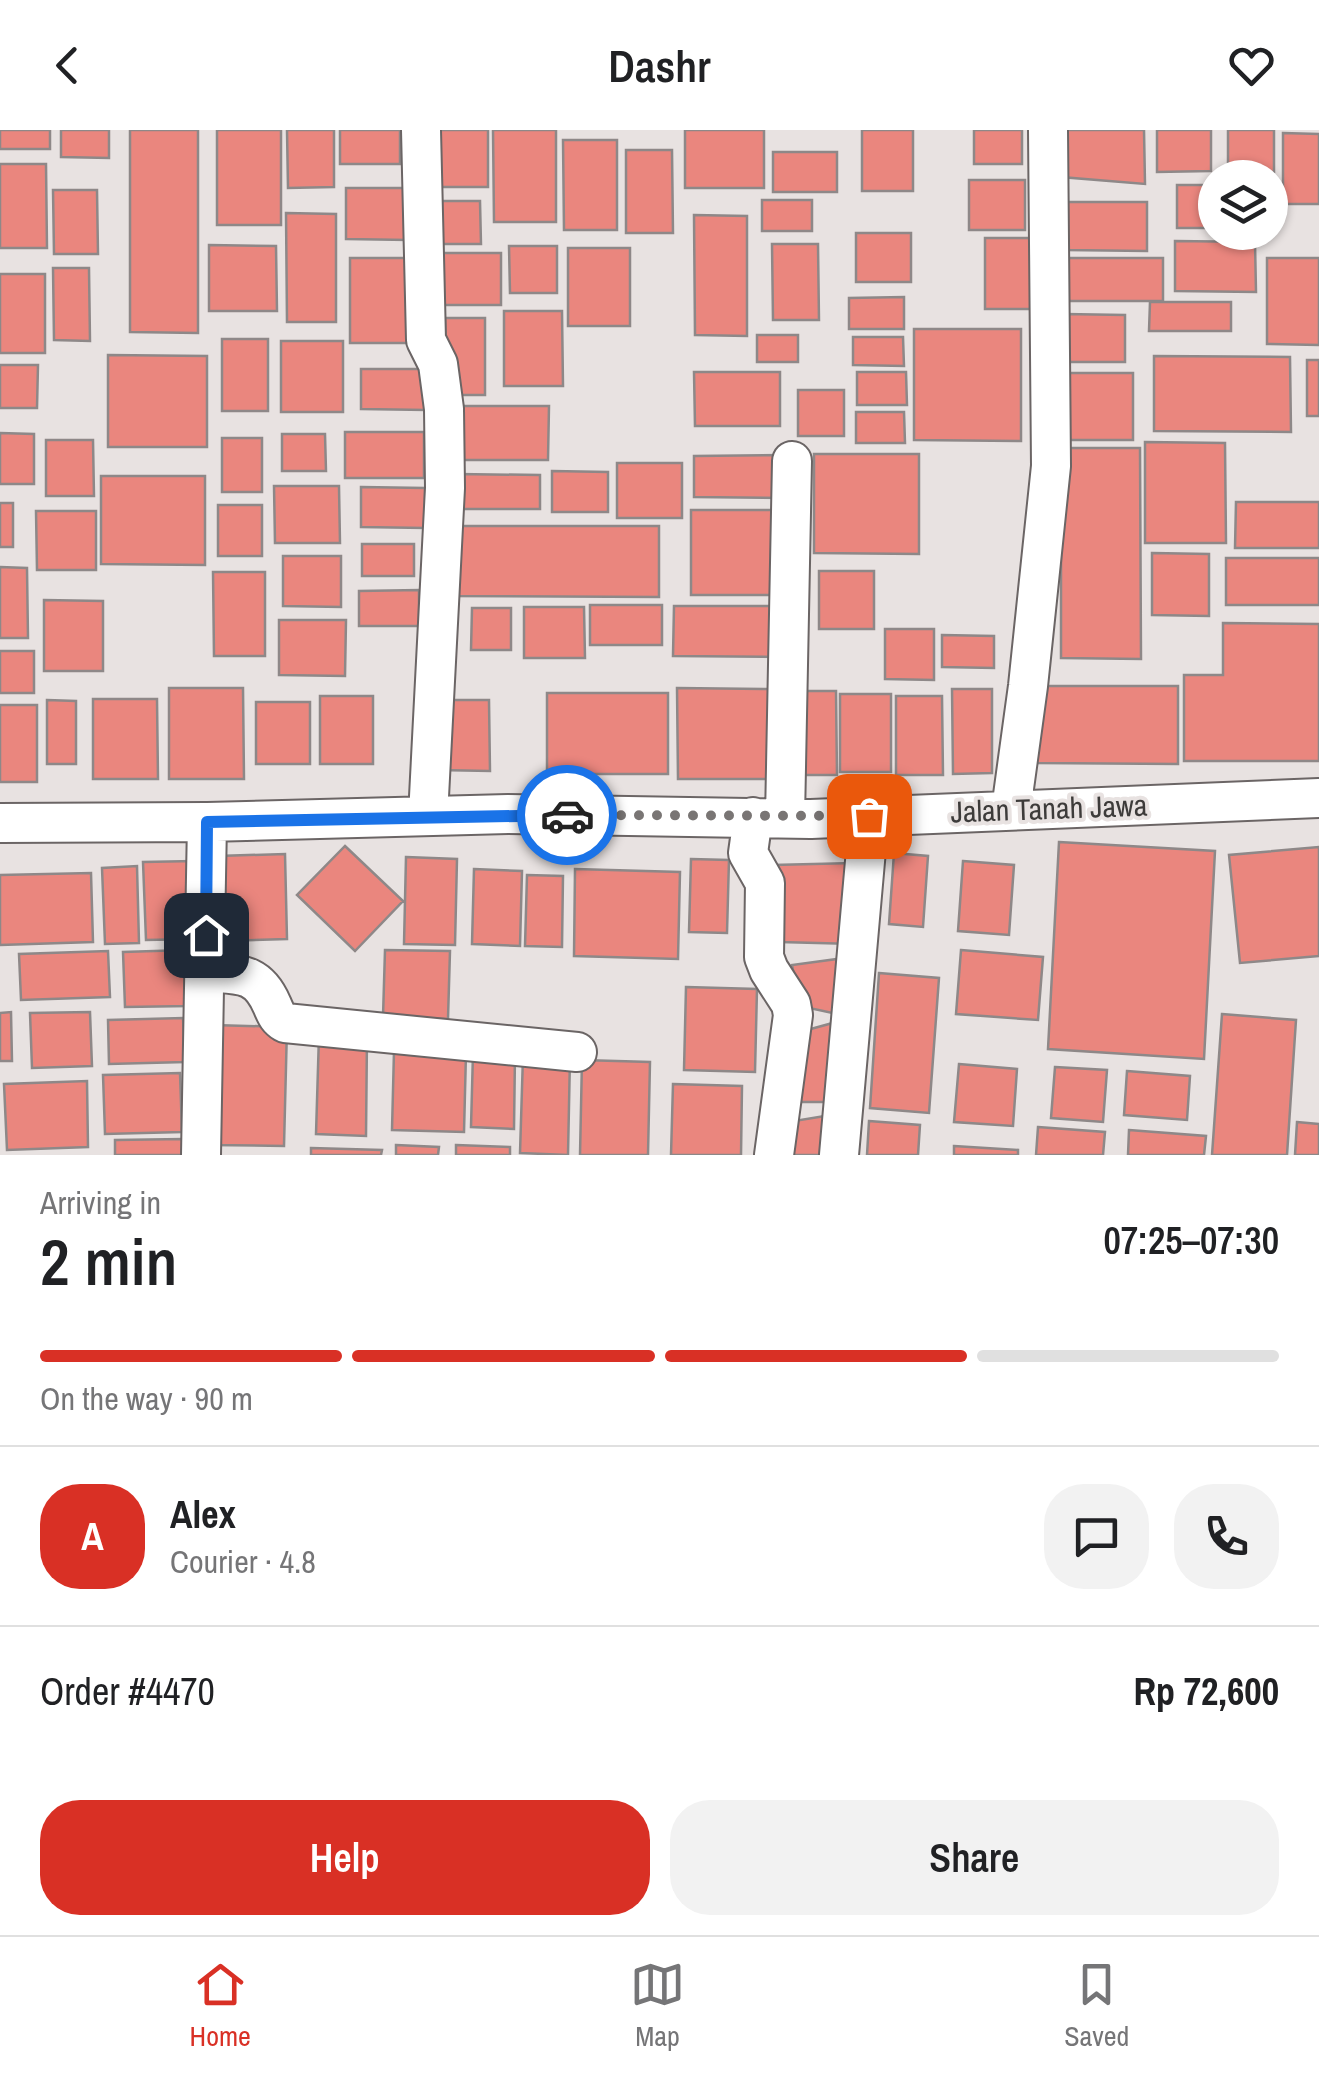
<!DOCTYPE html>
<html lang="en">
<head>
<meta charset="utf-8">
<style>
  body { margin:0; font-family:"Archivo Narrow",sans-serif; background:#f2f2f2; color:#202124; height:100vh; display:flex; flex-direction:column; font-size:38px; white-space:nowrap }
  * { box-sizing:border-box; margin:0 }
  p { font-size:32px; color:#757577 }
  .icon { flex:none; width:55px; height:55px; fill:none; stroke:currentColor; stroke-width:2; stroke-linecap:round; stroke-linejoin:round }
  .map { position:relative; height:1025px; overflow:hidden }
  .drawer { display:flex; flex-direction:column; background:#fff; flex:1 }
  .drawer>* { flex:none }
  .tools { position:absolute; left:1198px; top:30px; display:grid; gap:20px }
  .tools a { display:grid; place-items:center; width:90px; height:90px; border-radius:50%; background:#fff; box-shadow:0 2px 8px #0004; font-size:50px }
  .pin { position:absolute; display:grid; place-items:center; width:85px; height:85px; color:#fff; margin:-42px; border-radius:20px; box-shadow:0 5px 15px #0006 }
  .courier { position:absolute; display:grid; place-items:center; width:100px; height:100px; margin:-50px; border:8px solid #1a73e8; border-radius:50%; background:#fff; color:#222; box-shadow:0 2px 12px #0007 }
  .overview em { font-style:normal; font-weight:600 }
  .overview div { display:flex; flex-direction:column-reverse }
  .overview { display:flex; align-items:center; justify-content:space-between; height:170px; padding:0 40px }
  h1 { font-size:65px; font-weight:600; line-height:75px }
  .bar { display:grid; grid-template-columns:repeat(4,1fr); gap:15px 10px; align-content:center; height:120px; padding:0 40px }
  .bar i { height:12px; border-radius:8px; background:#e0e0e0 }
  .bar .active { background:#d93025 }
  .bar p { grid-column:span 4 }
  .line { display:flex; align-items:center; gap:25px; padding:0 40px; border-top:2px solid #e0e0e0 }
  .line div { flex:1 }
  .round { display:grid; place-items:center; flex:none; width:105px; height:105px; border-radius:40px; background:#f2f2f2 }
  .button { display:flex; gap:20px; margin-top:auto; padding:20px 40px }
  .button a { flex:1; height:115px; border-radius:40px; background:#d93025; color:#fff; font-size:40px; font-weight:600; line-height:115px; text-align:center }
  .button a+a { background:#f2f2f2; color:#202124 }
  header { display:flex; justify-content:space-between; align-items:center; height:130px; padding:0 40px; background:#fff; font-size:45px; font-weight:600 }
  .menu { display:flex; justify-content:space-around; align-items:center; height:140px; border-top:2px solid #e0e0e0; background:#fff; font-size:28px; color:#757577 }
  .menu a { display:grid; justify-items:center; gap:5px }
  .menu .active { color:#d93025 }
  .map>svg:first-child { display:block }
</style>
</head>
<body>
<header><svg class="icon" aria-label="back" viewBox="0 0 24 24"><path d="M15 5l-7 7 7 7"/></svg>Dashr<svg class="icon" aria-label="heart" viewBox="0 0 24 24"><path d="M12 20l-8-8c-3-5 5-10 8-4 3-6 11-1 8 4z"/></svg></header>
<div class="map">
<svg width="1319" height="1025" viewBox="0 0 1319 1025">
  <rect width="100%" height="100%" fill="#e8e2e1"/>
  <path fill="#ea867e" stroke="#8e8888" stroke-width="2.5" d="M0 0H50V19H0Z
    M61 0H109V28L61 27Z
    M130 0H198V203L130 202Z
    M217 0H281V95H217Z
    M287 0H334V57L288 58Z
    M340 0H400V34H340Z
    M433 0H488V57H433Z
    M493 0H556V92H494Z
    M685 0H764V58H685Z
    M862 0H913V61H862Z
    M974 0H1022V34H974Z
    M1065 0H1144L1145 54 1061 47Z
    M1157 0H1211V41L1157 42Z
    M1228 0H1274V42H1228Z
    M1283 3 1319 4V74H1283Z
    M563 10H617V100H564Z
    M626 20H672L673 103H626Z
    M773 22H837V62H773Z
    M0 34H46L47 118H0Z
    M969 50H1025V100H969Z
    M1177 55H1215V98H1177Z
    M346 58H408V110L346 109Z
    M53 60H97L98 124H54Z
    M762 70H812V101H762Z
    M430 71H480L481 114H429Z
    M1065 72H1147V121L1065 120Z
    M286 83 336 84V192H287Z
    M694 85 747 86V206L695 205Z
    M856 103H911V152H856Z
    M985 108H1034V179H985Z
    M1175 111 1255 112 1256 162 1175 161Z
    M772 114H818L819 190H773Z
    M209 115 276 116 277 181H209Z
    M509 116H557V163H510Z
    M568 118H630V196H568Z
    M442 123H501V175H443Z
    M350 128H422V213H350Z
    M1068 128H1163V171H1067Z
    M1267 128H1319V215L1267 214Z
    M53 138H89L90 211 54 210Z
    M0 144H45V223H0Z
    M904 167V199H849V168Z
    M1150 172H1231V201H1149Z
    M504 181H562L563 256H504Z
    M1064 184 1125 185V232H1064Z
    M445 188H485V265H446Z
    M914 199H1021V311L914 310Z
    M757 205H798V232H757Z
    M853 207H903L904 236 853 235Z
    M222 209H268V281H222Z
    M281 211H343V282H281Z
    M108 225 207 226V317H108Z
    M1154 226 1290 227 1291 302 1154 301Z
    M1307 230H1319V286H1307Z
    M0 235H38L37 278H0Z
    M361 239H426V280L361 279Z
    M694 242H780V296H695Z
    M857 242H906L907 275H857Z
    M1066 243H1133V310H1067Z
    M798 260H844V306H798Z
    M459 276H549L548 330H458Z
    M856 282H904L905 313H856Z
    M345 302H424V348H345Z
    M0 303 34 304V354H0Z
    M282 304H325L326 341H282Z
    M222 308H262V362H222Z
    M46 310H93L94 366H46Z
    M1145 312 1225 313 1226 413H1145Z
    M1061 318H1140L1141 529 1061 528Z
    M814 324H919V424L814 423Z
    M782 325 783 368 694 367V326Z
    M617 333H682V388H617Z
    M552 341 608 342V382H552Z
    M457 344 540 345V379H457Z
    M101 346H205V435L101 434Z
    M274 356H339L340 413H275Z
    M361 357 425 358V398L361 397Z
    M1236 372H1319V418H1235Z
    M0 373H13V417H0Z
    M218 375H262V426H218Z
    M691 380H783V465H691Z
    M36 381H96V440H37Z
    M447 396H659V467L447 466Z
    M362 414H414V446H362Z
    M1152 423 1209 424V486L1152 485Z
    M283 426H341V477L283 476Z
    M1226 428H1319V475H1226Z
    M0 437 27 438 28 508H0Z
    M819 441H874V499H819Z
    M213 442H265V526H214Z
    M419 460V496H359V461Z
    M44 470 103 471V541H44Z
    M590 475H662V515H590Z
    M674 476H782V527L673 526Z
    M524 477H584L585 528H524Z
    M472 478H511V520H471Z
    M279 490H346L345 546 279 545Z
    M1223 493 1319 494V631H1184V545H1223Z
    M885 499H934V550L885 549Z
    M942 505 994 506V538L942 537Z
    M0 521H34V563H0Z
    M1035 556H1178V634L1035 633Z
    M169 558H243L244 649H169Z
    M677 558 773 559 774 649H678Z
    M952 559H992V643L953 644Z
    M793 561H836L837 645H793Z
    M547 563H668V644H547Z
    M840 564H891V642H840Z
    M320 566H373V634H320Z
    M896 566H942L943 645H896Z
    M93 569H157L158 649H93Z
    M47 570 76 571V634H47Z
    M438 570H489L490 641 438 640Z
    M256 572H310V634H256Z
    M0 575H37V652H0Z
    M1059 712 1215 721 1204 929 1048 919Z
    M345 716 403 771 355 821 297 765Z
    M1319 717V826L1240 833 1229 725Z
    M894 723 928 726 923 797 889 794Z
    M285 724 287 809 221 811 218 726Z
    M406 727 457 729 455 815 404 814Z
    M691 729 729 730 727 803 689 802Z
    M194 731 196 809 146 810 143 732Z
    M963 731 1014 735 1009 805 958 801Z
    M854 733V814L780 812 773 735Z
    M137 736 139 813 105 814 102 738Z
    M474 739 522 741 520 816 472 814Z
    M575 739 680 742 678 829 574 826Z
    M91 743 93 812 0 815V745Z
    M527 745 563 746 562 817 525 816Z
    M186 820 189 876 125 877 123 822Z
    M385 820 450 821 448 889 383 887Z
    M961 820 1043 827 1038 890 956 884Z
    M108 821 110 867 21 870 19 824Z
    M837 829V884L800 876 792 835Z
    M879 843 939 848 929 983 870 978Z
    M686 857 757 859 755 942 684 940Z
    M11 882 12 931H0V883Z
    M90 882 92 936 32 938 30 883Z
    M1222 884 1296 890 1287 1025H1212Z
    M183 888 185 932 109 934 108 890Z
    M840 891 841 972H796L807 900Z
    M213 895 287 897 284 1016 210 1015Z
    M319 905 367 906 366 1006 316 1004Z
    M394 921 466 923 464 1002 392 1000Z
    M473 923 515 924 514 999 471 997Z
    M523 926 570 927 568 1025 520 1023Z
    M582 930 650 932 648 1025H580Z
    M959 934 1017 939 1013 996 954 992Z
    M1055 937 1107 940 1103 992 1051 988Z
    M1127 941 1190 946 1187 990 1124 985Z
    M180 943 182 1002 105 1004 103 945Z
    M87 951 88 1017 7 1020 4 954Z
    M673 954 742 956 741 1025H671Z
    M837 984 836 1025H786L794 991Z
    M869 991 920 995 918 1025H867Z
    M1297 992 1319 994V1025H1295Z
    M1038 997 1105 1002 1103 1025H1036Z
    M1129 1000 1206 1006 1204 1025H1128Z
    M183 1009 184 1025H115V1010Z
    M396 1015 439 1017 438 1025H396Z
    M456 1015 510 1017V1025H456Z
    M954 1016 1018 1020V1025H954Z
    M311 1018 382 1020 381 1025H311Z"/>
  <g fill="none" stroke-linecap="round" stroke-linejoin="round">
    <g stroke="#6b6565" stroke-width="42">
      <path id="street" d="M421 0 426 210 438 234 444 279 445 358 428 686
        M1011 680 1028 556 1051 336 1048 0
        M753 687 748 723 765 753 764 827 769 840 791 874 793 885 774 1025
        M785 688 792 331
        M0 693 207 692 508 684 811 689 1319 668
        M205 842C237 845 257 840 272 875 276 884 277 888 285 893L577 922
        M201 1025 207 692
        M839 1025 869 686"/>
    </g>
    <use href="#street" stroke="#fff" stroke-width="38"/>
  </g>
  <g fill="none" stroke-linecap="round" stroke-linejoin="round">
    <path stroke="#797574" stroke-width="10" stroke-dasharray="0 18" d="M567 685 869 686"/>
    <path stroke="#1a73e8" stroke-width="12" d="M206 805 207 692 567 685"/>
  </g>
  <g text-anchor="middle" stroke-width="8" stroke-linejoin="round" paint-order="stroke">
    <g font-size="30" fill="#3d3b3a" stroke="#e8e2e1">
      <text transform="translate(1049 679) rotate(-2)" y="10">Jalan Tanah Jawa</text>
    </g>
  </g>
</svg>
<div class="tools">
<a><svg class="icon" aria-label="layers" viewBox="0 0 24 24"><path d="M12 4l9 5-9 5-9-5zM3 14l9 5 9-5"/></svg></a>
</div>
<div class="pin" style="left:869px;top:686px;background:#ea580c"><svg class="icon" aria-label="bag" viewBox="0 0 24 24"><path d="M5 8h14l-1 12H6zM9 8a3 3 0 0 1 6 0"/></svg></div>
<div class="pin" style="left:206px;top:805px;background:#1f2937"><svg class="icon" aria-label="home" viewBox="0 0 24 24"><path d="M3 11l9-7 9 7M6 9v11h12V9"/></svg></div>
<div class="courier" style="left:567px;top:685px"><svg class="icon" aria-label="car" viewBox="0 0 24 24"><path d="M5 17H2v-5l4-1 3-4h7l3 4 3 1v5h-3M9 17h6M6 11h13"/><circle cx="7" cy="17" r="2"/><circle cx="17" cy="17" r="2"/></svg></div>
</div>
<section class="drawer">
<div class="overview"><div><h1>2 min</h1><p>Arriving in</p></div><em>07:25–07:30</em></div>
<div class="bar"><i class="active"></i><i class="active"></i><i class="active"></i><i></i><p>On the way · 90 m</p></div>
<div class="line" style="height:180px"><b class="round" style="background:#d93025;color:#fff">A</b><div><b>Alex</b><p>Courier · 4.8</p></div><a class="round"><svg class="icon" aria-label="chat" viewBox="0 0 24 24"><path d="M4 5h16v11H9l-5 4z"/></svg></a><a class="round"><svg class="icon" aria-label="phone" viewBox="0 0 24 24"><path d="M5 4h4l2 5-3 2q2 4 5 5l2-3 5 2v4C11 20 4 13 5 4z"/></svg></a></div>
<div class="line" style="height:130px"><div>Order #4470</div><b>Rp 72,600</b></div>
<div class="button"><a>Help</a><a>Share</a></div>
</section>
<nav class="menu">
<a class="active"><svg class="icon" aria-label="home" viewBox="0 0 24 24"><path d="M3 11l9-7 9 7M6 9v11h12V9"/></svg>Home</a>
<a><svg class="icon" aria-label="map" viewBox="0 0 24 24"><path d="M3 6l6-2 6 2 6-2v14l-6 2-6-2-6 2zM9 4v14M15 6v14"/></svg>Map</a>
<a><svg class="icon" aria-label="saved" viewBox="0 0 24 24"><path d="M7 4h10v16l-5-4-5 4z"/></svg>Saved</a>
</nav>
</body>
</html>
